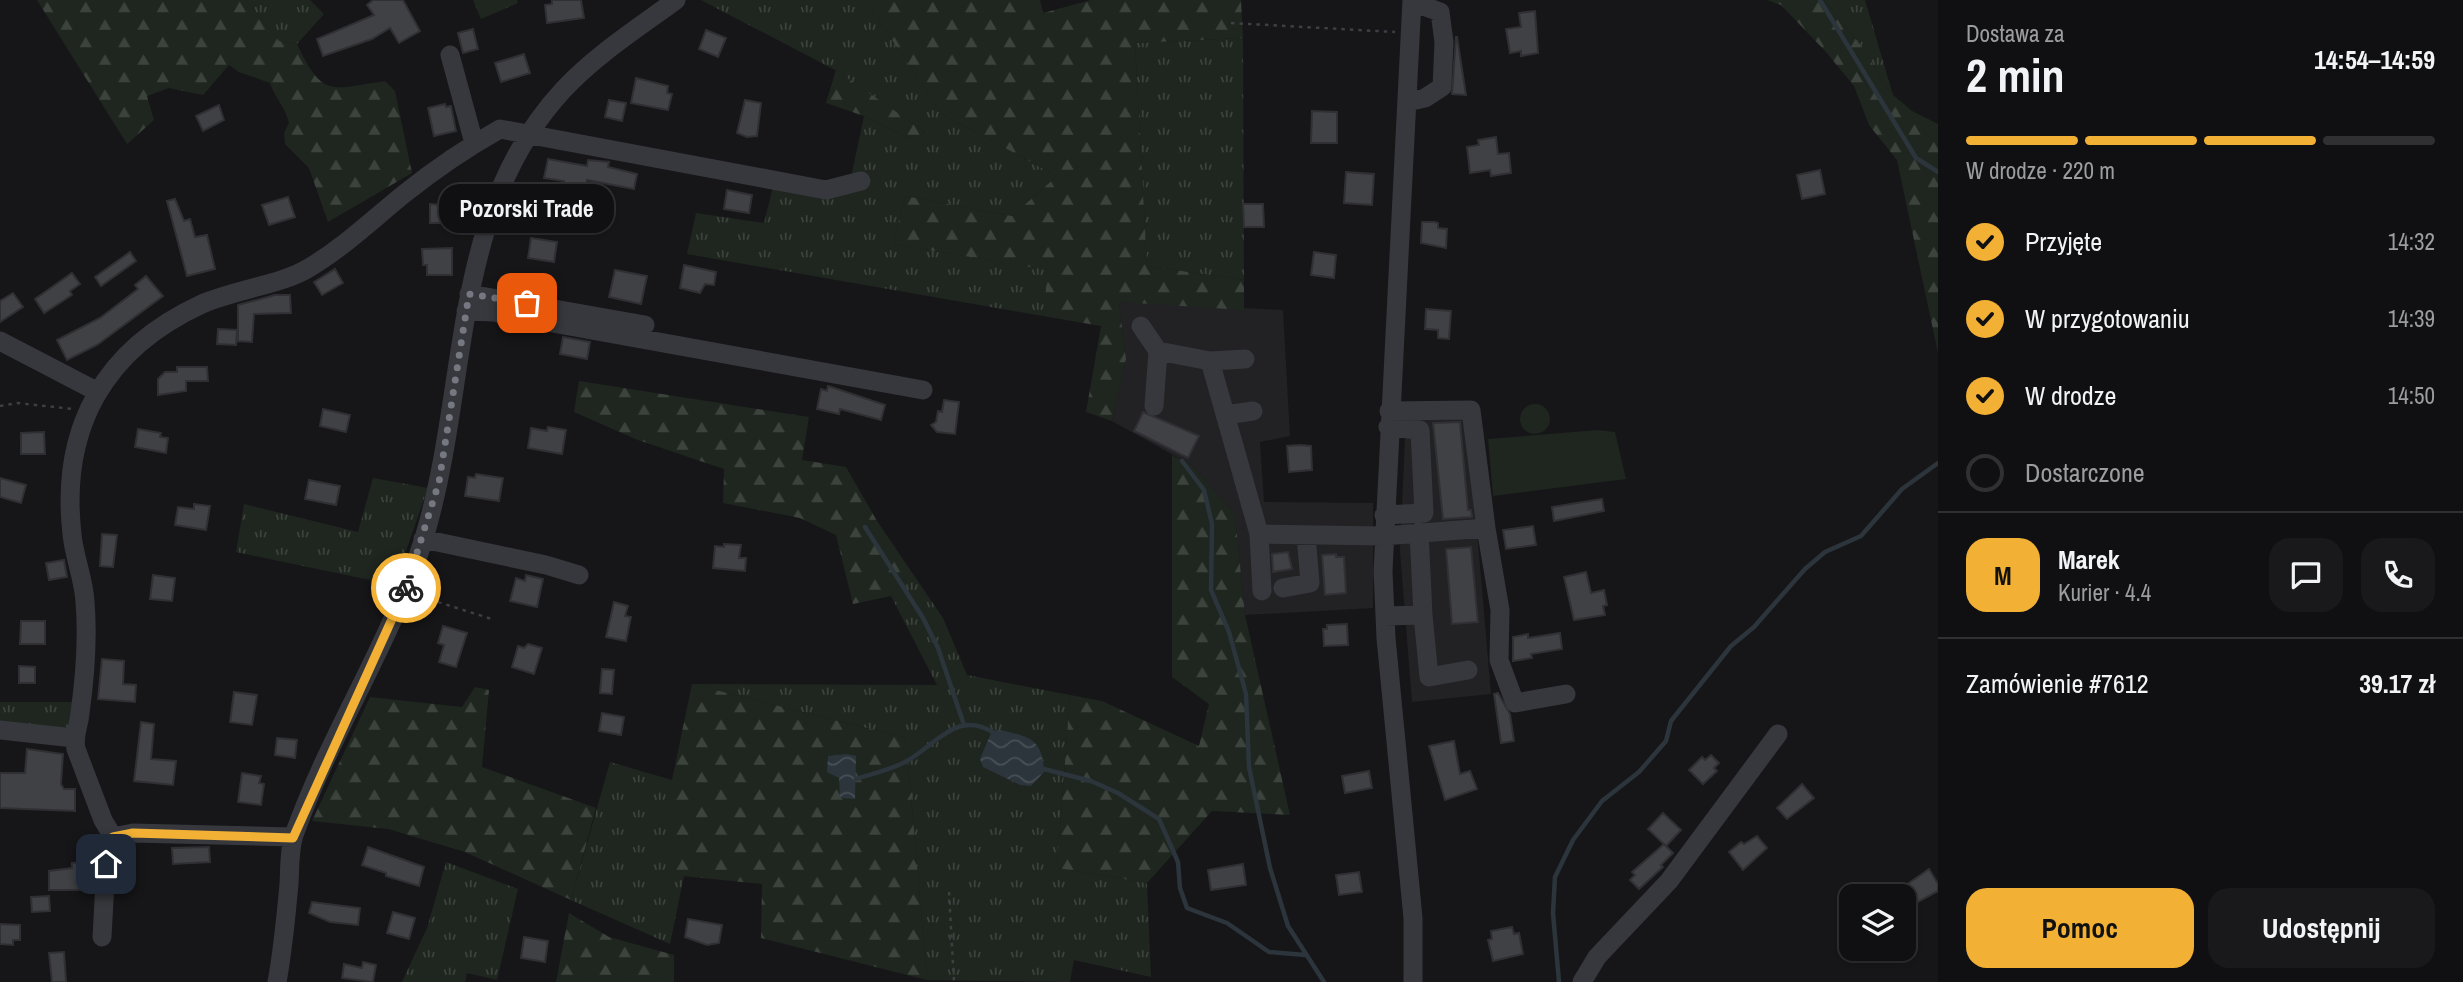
<!DOCTYPE html>
<html lang="pl">
<head>
<meta charset="utf-8">
<style>
  body { margin:0; font-family:"Archivo Narrow",sans-serif; background:#19191b; color:#f1f3f6; height:100vh; display:flex; flex-direction:column; font-size:26px; white-space:nowrap }
  * { box-sizing:border-box; margin:0 }
  p { font-size:23px; color:#9c9d9f }
  .icon { flex:none; width:38px; height:38px; fill:none; stroke:currentColor; stroke-width:2; stroke-linecap:round; stroke-linejoin:round }
  .map { position:relative; flex:1; overflow:hidden }
  .sheet { display:flex; flex-direction:column; background:#101012; width:525px }
  .sheet>* { flex:none }
  .fabs { position:absolute; left:1839px; top:884px; display:grid; gap:14px }
  .fabs a { display:grid; place-items:center; width:77px; height:77px; border-radius:14px; background:#101012; box-shadow:0 2px 5px #0004,0 0 0 2px #303032; font-size:35px }
  .pin { position:absolute; display:grid; place-items:center; width:60px; height:60px; color:#fff; margin:-30px; border-radius:14px; box-shadow:0 4px 10px #0006 }
  .courier { position:absolute; display:grid; place-items:center; width:70px; height:70px; margin:-35px; border:5px solid #f2b134; border-radius:50%; background:#fff; color:#222; box-shadow:0 2px 9px #0007 }
  .bubble { position:absolute; height:49px; border-radius:21px; background:#101012; box-shadow:0 2px 5px #0004,0 0 0 2px #303032; font-size:23px; font-weight:700; line-height:49px; text-align:center }
  .head em { font-style:normal; font-weight:700 }
  .head div { display:flex; flex-direction:column-reverse }
  .head { display:flex; align-items:center; justify-content:space-between; height:119px; padding:0 28px }
  h1 { font-size:46px; font-weight:700; line-height:52px }
  .bar { display:grid; grid-template-columns:repeat(4,1fr); gap:10px 7px; align-content:center; height:84px; padding:0 28px }
  .bar i { height:9px; border-radius:5px; background:#303032 }
  .bar .active { background:#f2b134 }
  .bar p { grid-column:span 4 }
  .line { display:flex; align-items:center; gap:18px; padding:0 28px; border-top:2px solid #303032 }
  .line div { flex:1 }
  .round { display:grid; place-items:center; flex:none; width:74px; height:74px; border-radius:21px; background:#19191b }
  ol { padding:0 28px; list-style:none }
  li { display:flex; align-items:center; gap:21px; height:77px }
  li p { margin-inline-start:auto }
  li .icon { padding:7px; border-radius:50%; background:#f2b134; color:#111; stroke-width:4 }
  li:last-child { color:#9c9d9f }
  li i { width:38px; height:38px; border:4px solid #303032; border-radius:50% }
  .primary-button { display:flex; gap:14px; margin-top:auto; padding:14px 28px }
  .primary-button a { flex:1; height:80px; border-radius:21px; background:#f2b134; color:#111; font-size:28px; font-weight:700; line-height:80px; text-align:center }
  .primary-button a+a { background:#19191b; color:#f1f3f6 }
  main { display:flex; flex:1; min-height:0 }
  .map>svg:first-child { display:block }
</style>
</head>
<body>
<main>
<div class="map">
<svg width="1938" height="982" viewBox="0 0 1938 982">
  <defs>
    <pattern id="grass-tufts" width="24" height="20" patternUnits="userSpaceOnUse" patternTransform="scale(1.75)"><rect width="24" height="20" fill="#1e261f"/><path d="M3 7l-1-3M5 7V3M7 7l1-3M15 17l-1-3M17 17v-4M19 17l1-3" fill="none" stroke="#3c433d"/></pattern>
    <pattern id="forest-firs" width="22" height="20" patternUnits="userSpaceOnUse" patternTransform="scale(1.75)"><rect width="22" height="20" fill="#1e261f"/><path d="M5 1l3.5 6h-7zM16 11l3.5 6h-7z" fill="#3c433d"/></pattern>
    <pattern id="water-waves" width="16" height="10" patternUnits="userSpaceOnUse" patternTransform="scale(1.75)"><rect width="16" height="10" fill="#2c353c"/><path d="M0 5q4-4 8 0t8 0" fill="none" stroke="#485056"/></pattern>
  </defs>
  <rect width="100%" height="100%" fill="#161618"/>
  <path fill="#222225" d="M1119 302 1283 310 1290 436 1260 442 1264 502 1373 503V608L1245 615 1235 514 1193 466 1112 421 1126 359Z
    M1467 415 1491 694 1412 702 1400 551 1406 416Z"/>
  <path fill="url(#grass-tufts)" d="M246 0H310L324 14 297 44 279 41Z
    M473 0H517L518 3 481 19Z
    M701 0H865L942 114 1057 176 1012 216 905 196 893 244 1049 270 1043 316 687 254 696 213 764 223 775 179 848 192 864 116 915 141 925 132 835 70Z
    M1824 0H1865L1893 95 1878 75 1867 53Z
    M1243 38 1244 280 1147 266 1135 43Z
    M373 478 428 488 394 585 236 552 244 504 358 532Z
    M911 571 943 618 967 675 1070 695 1057 868 1147 883 1151 977 1074 960 1070 982 927 980 906 738 692 684 937 685 891 596Z
    M0 702H77L68 729 0 724Z
    M610 762 672 780V874L684 876 670 944 571 900Z
    M446 862 518 889 497 980 467 973 465 982H402L427 928Z"/>
  <path fill="url(#forest-firs)" d="M37 0H246L279 41 297 44C323 99 330 89 385 81L395 91 412 173 328 222 309 168 285 144 284 133 289 123C286 108 275 98 270 83L239 72 229 65 203 95 169 88 147 96 154 120 127 144Z
    M865 0H1040L1043 13 1091 0H1241L1243 38 1135 43 1147 266 1244 280V310L1119 302 1126 359 1112 421 1086 412 1101 326 1043 316 1048 270 893 244 905 196 1012 216 1057 176 942 114Z
    M1767 0H1824L1867 53 1878 75 1893 95 1912 111 1938 124V353L1897 160 1869 125 1854 86 1826 52 1781 5Z
    M836 70 925 132 915 141 864 116 826 103Z
    M579 381 809 417 802 460 846 467 877 521 911 571 891 596 853 604 836 535 800 518 723 503 724 469 638 440 574 412Z
    M1172 455 1193 466 1235 514 1245 615 1290 815 1212 811 1147 883 1057 868 1070 695 1102 701 1199 746 1209 704 1172 677Z
    M692 684 906 738 927 980 761 938 762 884 672 875V780Z
    M475 687 489 690 482 767 596 808 571 900 465 852 388 829 312 821 370 697 462 707Z
    M569 913 609 937 674 955V982H556Z"/>
  <path fill="#1e261f" d="M1520 419a15 15 0 1 1 30 0a15 15 0 1 1-30 0Z
    M1598 430 1615 432 1626 479 1493 496 1488 439Z"/>
  <path fill="url(#water-waves)" d="M999 730C1028 736 1043 738 1044 772L1031 786 1020 785 983 767 980 759 992 731Z
    M847 754 856 756 855 799 840 798 839 778 827 772 828 756Z"/>
  <g fill="none" stroke-linecap="round" stroke-linejoin="round">
    <path stroke="#2c353c" stroke-width="4.5" d="M1820 0 1916 158 1938 172
      M1182 461 1204 490 1212 524 1211 590 1229 632 1246 694 1249 767 1270 868 1288 926 1324 982
      M865 527 923 618 938 648 964 725
      M1040 768 1091 781 1118 793 1159 819 1178 862 1180 888 1187 908 1227 923 1269 952 1305 955
      M856 779C872 774 889 770 903 763 934 748 956 708 994 733
      M1559 982 1553 913 1555 877 1573 840 1602 801 1639 772 1666 741 1671 721 1731 646 1754 627 1805 569 1825 552 1861 536 1902 489 1938 463"/>
  </g>
  <path fill="#404145" stroke="#303034" stroke-width="2" d="M373 0H403L420 31 399 43 390 28 372 39 323 56 317 39 374 15 367 5Z
    M552 0H581L584 18 547 23 545 5 552 4Z
    M1535 11 1538 53 1521 56V51L1510 53 1506 29 1521 27 1519 13Z
    M473 29 478 49 463 53 458 33Z
    M706 30 726 38 718 57 699 49Z
    M1456 37H1457L1466 95 1452 94Z
    M524 54 530 73 501 82 495 63Z
    M636 78 668 86 667 93 672 94 668 110 631 103Z
    M609 100 626 103 622 121 605 117Z
    M745 100 761 103 757 136 747 137 737 133Z
    M445 104 446 107 451 106 456 131 434 136 428 108Z
    M219 105 224 120 203 131 196 116Z
    M1312 111 1337 112V143H1311Z
    M1496 137 1498 154 1509 153 1511 173 1491 176 1490 170 1470 173 1467 147 1479 145 1478 140Z
    M548 159 587 166 588 160 609 162 608 167 637 174 634 189 587 180 579 221 557 217 564 181 544 178Z
    M1820 170 1825 194 1802 199 1797 175Z
    M1346 172 1374 174 1372 205 1344 203Z
    M727 190 752 195 749 213 724 209Z
    M288 197 295 217 269 225 262 205Z
    M175 199 184 221 190 219 195 237 207 235 215 269 187 276 167 201Z
    M430 204 454 206V223H430Z
    M1243 204H1263L1264 227H1244Z
    M1422 222H1434L1438 223V228L1447 229 1446 248 1421 243Z
    M531 238 557 242 554 262 528 258Z
    M452 248V275H427V265H423L422 249Z
    M130 252 136 261 101 286 95 277Z
    M1314 252 1336 255 1334 278 1311 275Z
    M684 265 716 272 714 285 705 284 700 293 680 288Z
    M335 269 343 283 322 295 314 282Z
    M615 270 647 276 641 304 609 297Z
    M72 273 80 284 70 291 72 295 44 313 35 299Z
    M146 276 163 296 97 345 67 360 57 340 100 318 138 289 135 285Z
    M13 293 23 307 0 322V301Z
    M275 295H290L291 313 254 314 252 342 238 341V305Z
    M1426 309 1451 311 1449 339 1438 338V330L1425 329Z
    M218 329 237 330 236 345 217 344Z
    M563 337 590 342 587 359 560 354Z
    M177 367H207L208 381H186V391L158 395V379L165 372H177Z
    M828 386 885 405 881 420 840 409 839 414 817 409 821 389 827 391Z
    M944 400 959 402 955 434 937 432 931 425 936 422 938 411 942 412Z
    M323 409 350 415 346 432 320 426Z
    M1143 412 1199 436 1188 458 1134 431Z
    M1460 422 1468 510H1471L1472 517 1443 519 1433 423Z
    M548 427 566 430 562 454 528 448 531 428 547 431Z
    M138 429 161 433 160 437 168 438 166 453 135 447Z
    M44 432 45 454H21V433Z
    M1300 445 1311 446 1312 470 1289 472 1287 446Z
    M476 474 503 478 499 501 465 496 468 477 475 478Z
    M0 478 26 485 21 503 0 497Z
    M309 480 340 486 336 505 305 499Z
    M1602 499 1604 511 1554 521 1552 507Z
    M194 504 210 506 206 530 175 525 178 507 194 509Z
    M1533 526 1536 545 1506 549 1503 530Z
    M102 534 117 535 113 567 100 566Z
    M724 544 741 545 739 558H746L745 571 713 568 715 546 724 547Z
    M1471 547 1478 622 1452 624 1446 549Z
    M1288 552 1292 569 1273 572 1272 554Z
    M1336 554V557H1344L1346 593 1325 595 1322 555Z
    M64 560 67 577 49 580 46 563Z
    M1586 572 1591 593 1604 590 1607 605 1603 606 1605 615 1574 620 1564 577Z
    M153 575 175 578 172 601 150 599Z
    M526 575 543 579 537 607 510 601 516 578 525 581Z
    M614 602 628 606 625 616 631 617 626 641 606 637Z
    M21 621H45V644H20Z
    M1347 624 1348 645 1324 646 1323 629H1327V625Z
    M443 626 467 633 456 667 439 662 444 645 438 643Z
    M1560 633 1562 649 1531 654 1532 658 1513 661V637L1528 634V638Z
    M528 644 542 648 534 674 512 667 518 646 524 648Z
    M102 659 124 661 123 684 136 685 135 702 98 699Z
    M19 666 35 667V683H19Z
    M602 669 614 670 612 694 600 693Z
    M234 692 257 695 252 725 230 722Z
    M1498 693 1510 714 1514 741 1501 743 1494 694Z
    M602 713 624 717 621 735 599 731Z
    M141 722 154 724 151 759 176 761 173 785 134 781Z
    M277 738 297 740 295 758 275 755Z
    M1454 741 1460 774 1470 771 1477 789 1445 800 1429 746Z
    M27 749 63 754 61 784 64 789H75V811L0 808V773H25Z
    M1711 755 1719 763 1714 768 1717 771 1703 784 1689 770 1702 757 1705 760Z
    M1369 771 1372 788 1345 793 1342 776Z
    M242 773 261 776 259 783 264 784 261 805 238 802Z
    M1802 784 1814 798 1787 819 1777 808Z
    M1663 813 1681 830 1666 846 1648 829Z
    M1757 836 1767 848 1743 870 1729 852 1741 842 1744 844Z
    M1664 844 1673 853 1661 865 1663 867 1639 889 1630 880 1635 875 1632 872Z
    M209 847 210 862 173 864 172 848Z
    M368 847 424 867 419 886 386 876V873L362 865Z
    M84 862 86 890H49V871L72 868V863Z
    M1243 864 1246 885 1211 890 1208 870Z
    M1929 869 1938 884V891L1916 903 1906 885Z
    M1359 872 1362 892 1339 895 1336 875Z
    M49 896 50 911 32 912 31 897Z
    M312 902 360 908 358 925 330 922 309 913Z
    M393 912 415 918 409 939 387 933Z
    M688 919 722 925 719 943 707 945 685 937Z
    M0 924 20 925V940H13V945L0 944Z
    M1512 927 1514 934 1519 933 1523 954 1493 961 1488 940 1492 939 1491 931Z
    M524 937 548 941 545 962 521 958Z
    M64 952 66 982H52L49 953Z
    M363 962 376 965 373 982 342 978 344 964 362 968Z"/>
  <g fill="none" stroke-linecap="round" stroke-linejoin="round">
    <path stroke="#3d3f44" stroke-width="2.5" stroke-dasharray="3.5 5" stroke-linecap="butt" d="M1231 23 1395 32
      M0 406 17 403 73 409
      M422 597 495 620
      M949 892 954 982"/>
    <path stroke="#37383d" stroke-width="19" d="M1412 0 1383 571 1386 638 1413 918V982
      M450 55 474 143
      M1407 102 1425 98 1442 87 1444 42 1440 12 1412 2
      M469 294 645 325
      M466 311 493 312 923 390
      M1141 326 1158 351
      M0 341 98 392
      M1210 361 1245 359
      M1154 406 1158 351 1210 361 1259 534 1383 536 1486 528 1471 410 1389 411
      M1225 415 1253 411
      M1384 515 1424 513 1420 430 1388 427
      M1486 528 1500 610 1499 660 1515 703 1566 694
      M1259 534 1262 591
      M423 539 546 565 579 575
      M1283 588 1310 583 1306 535
      M1423 615 1429 677 1468 670
      M1385 616 1423 615 1419 532
      M0 730 74 738
      M293 837 133 833 113 837 103 820 76 749C73 735 79 726 80 713 85 677 88 638 85 602 84 579 74 557 72 534 60 428 104 349 202 304 234 290 282 284 307 269 343 248 372 220 404 194 434 170 466 148 500 129L826 190 861 181
      M102 937 106 864 113 837
      M277 982C283 950 286 917 289 884 290 868 289 850 294 835 330 733 392 641 424 538 470 387 449 212 564 89 597 54 638 28 676 0
      M1582 982 1597 957 1669 881 1778 734"/>
  </g>
  <g fill="none" stroke-linecap="round" stroke-linejoin="round">
    <path stroke="#757880" stroke-width="7" stroke-dasharray="0 12.6" d="M406 588 439 482 469 294 527 303"/>
    <path stroke="#f2b134" stroke-width="9" d="M106 864 113 837 133 833 293 838 406 588"/>
  </g>
</svg>
<div class="fabs">
<a><svg class="icon" aria-label="layers" viewBox="0 0 24 24"><path d="M12 4l9 5-9 5-9-5zM3 14l9 5 9-5"/></svg></a>
</div>
<div class="pin" style="left:527px;top:303px;background:#ea580c"><svg class="icon" aria-label="bag" viewBox="0 0 24 24"><path d="M5 8h14l-1 12H6zM9 8a3 3 0 0 1 6 0"/></svg></div>
<div class="pin" style="left:106px;top:864px;background:#1f2937"><svg class="icon" aria-label="home" viewBox="0 0 24 24"><path d="M3 11l9-7 9 7M6 9v11h12V9"/></svg></div>
<div class="courier" style="left:406px;top:588px"><svg class="icon" aria-label="bike" viewBox="0 0 24 24"><circle cx="6" cy="16" r="4"/><circle cx="18" cy="16" r="4"/><path d="M6 16l4-8h5l3 8M10 8l3 8H6M13 5h3"/></svg></div>
<div class="bubble" style="left:439px;top:184px;width:175px">Pozorski Trade</div>
</div>
<section class="sheet">
<div class="head"><div><h1>2 min</h1><p>Dostawa za</p></div><em>14:54–14:59</em></div>
<div class="bar"><i class="active"></i><i class="active"></i><i class="active"></i><i></i><p>W drodze · 220 m</p></div>
<ol>
<li><svg class="icon" aria-label="check" viewBox="0 0 24 24"><path d="M5 12l5 5 9-10"/></svg>Przyjęte<p>14:32</p></li>
<li><svg class="icon" aria-label="check" viewBox="0 0 24 24"><path d="M5 12l5 5 9-10"/></svg>W przygotowaniu<p>14:39</p></li>
<li><svg class="icon" aria-label="check" viewBox="0 0 24 24"><path d="M5 12l5 5 9-10"/></svg>W drodze<p>14:50</p></li>
<li><i></i>Dostarczone</li>
</ol>
<div class="line" style="height:126px"><b class="round" style="background:#f2b134;color:#111">M</b><div><b>Marek</b><p>Kurier · 4.4</p></div><a class="round"><svg class="icon" aria-label="chat" viewBox="0 0 24 24"><path d="M4 5h16v11H9l-5 4z"/></svg></a><a class="round"><svg class="icon" aria-label="phone" viewBox="0 0 24 24"><path d="M5 4h4l2 5-3 2q2 4 5 5l2-3 5 2v4C11 20 4 13 5 4z"/></svg></a></div>
<div class="line" style="height:91px"><div>Zamówienie #7612</div><b>39.17 zł</b></div>
<div class="primary-button"><a>Pomoc</a><a>Udostępnij</a></div>
</section>
</main>
</body>
</html>
